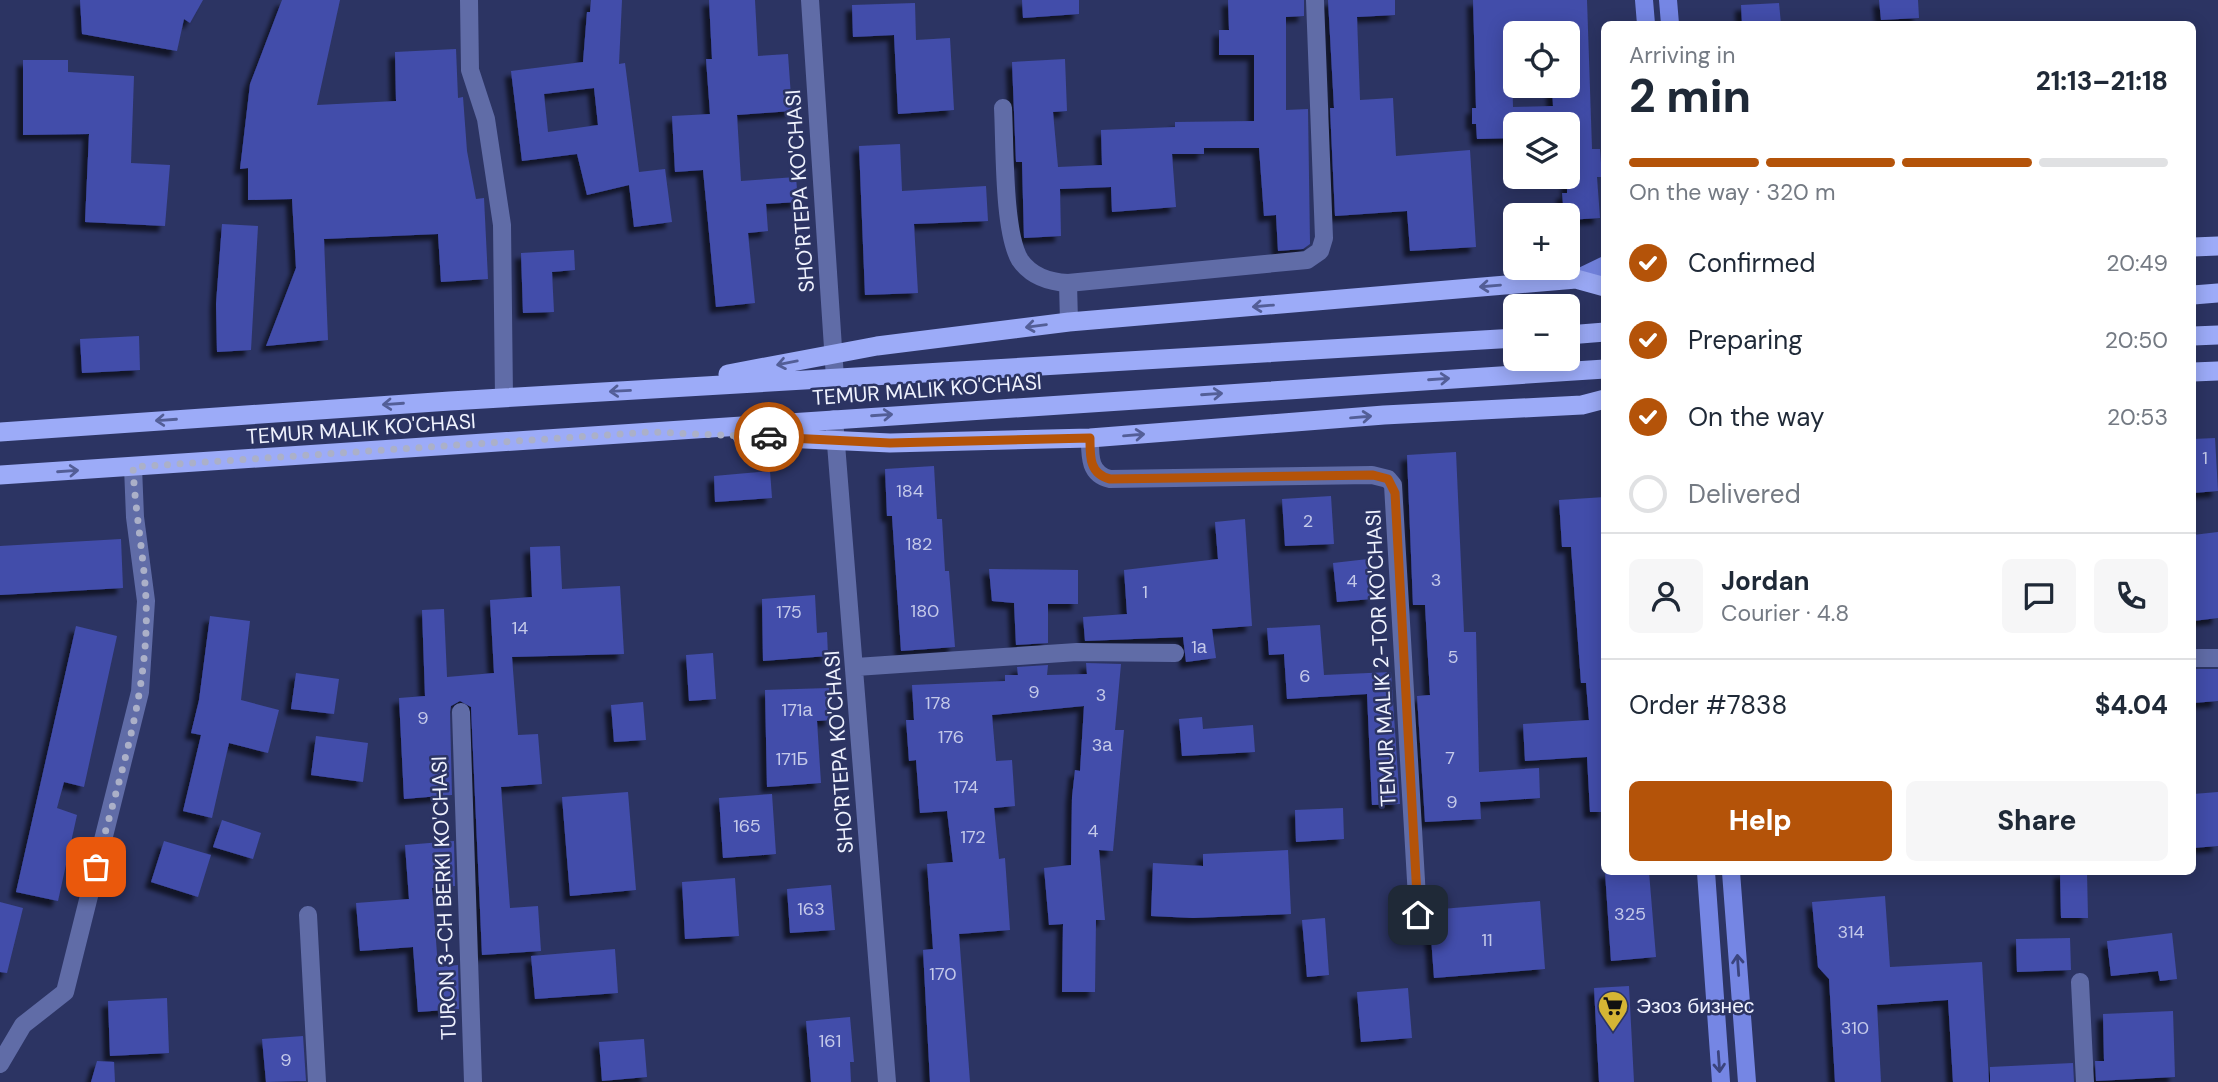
<!DOCTYPE html>
<html lang="en">
<head>
<meta charset="utf-8">
<style>
  body { margin:0; font-family:"DM Sans",sans-serif; background:#f6f6f7; color:#1f2937; height:100vh; display:flex; flex-direction:column; font-size:26px; white-space:nowrap }
  * { box-sizing:border-box; margin:0 }
  p { font-size:23px; color:#747a83 }
  .icon { flex:none; width:38px; height:38px; fill:none; stroke:currentColor; stroke-width:2; stroke-linecap:round; stroke-linejoin:round }
  .map { position:relative; flex:1; overflow:hidden }
  .panel { position:absolute; left:1601px; top:21px; width:595px; height:854px; display:flex; flex-direction:column; background:#fff; border-radius:10px; box-shadow:0 4px 18px #0003 }
  .panel>* { flex:none }
  .buttons { position:absolute; left:1503px; top:21px; display:grid; gap:14px }
  .buttons a { display:grid; place-items:center; width:77px; height:77px; border-radius:10px; background:#fff; box-shadow:0 4px 18px #0003; font-size:35px }
  .pin { position:absolute; display:grid; place-items:center; width:60px; height:60px; color:#fff; margin:-30px; border-radius:14px; box-shadow:0 4px 10px #0006 }
  .courier { position:absolute; display:grid; place-items:center; width:70px; height:70px; margin:-35px; border:5px solid #b45309; border-radius:50%; background:#fff; color:#222; box-shadow:0 2px 9px #0007 }
  .summary em { font-style:normal; font-weight:800 }
  .summary div { display:flex; flex-direction:column-reverse }
  .summary { display:flex; align-items:center; justify-content:space-between; height:119px; padding:0 28px }
  h1 { font-size:46px; font-weight:800; line-height:52px }
  .bar { display:grid; grid-template-columns:repeat(4,1fr); gap:10px 7px; align-content:center; height:84px; padding:0 28px }
  .bar i { height:9px; border-radius:5px; background:#e0e1e3 }
  .bar .on { background:#b45309 }
  .bar p { grid-column:span 4 }
  .line { display:flex; align-items:center; gap:18px; padding:0 28px; border-top:2px solid #e0e1e3 }
  .line div { flex:1 }
  .round { display:grid; place-items:center; flex:none; width:74px; height:74px; border-radius:10px; background:#f6f6f7 }
  ol { padding:0 28px; list-style:none }
  li { display:flex; align-items:center; gap:21px; height:77px }
  li p { margin-inline-start:auto }
  li .icon { padding:7px; border-radius:50%; background:#b45309; color:#fff; stroke-width:4 }
  li:last-child { color:#747a83 }
  li i { width:38px; height:38px; border:4px solid #e0e1e3; border-radius:50% }
  .action { display:flex; gap:14px; margin-top:auto; padding:14px 28px }
  .action a { flex:1; height:80px; border-radius:10px; background:#b45309; color:#fff; font-size:28px; font-weight:800; line-height:80px; text-align:center }
  .action a+a { background:#f6f6f7; color:#1f2937 }
  .map>svg:first-child { display:block }
</style>
</head>
<body>
<div class="map">
<svg width="2218" height="1082" viewBox="0 0 2218 1082">
  <defs>
    <filter id="shadow"><feDropShadow dx="-6" dy="6" stdDeviation="2" flood-color="#0009"/></filter>
  </defs>
  <rect width="100%" height="100%" fill="#2c3463"/>
  <path fill="#424daa" fill-rule="evenodd" filter="url(#shadow)" d="M80 0H203L190 23 184 19 177 51 82 34Z
    M282 0H340L317 105 396 101 395 52 456 49 458 98 463 97 467 151 476 199 484 198 488 279 441 282 438 234 324 239 328 340 266 346 296 268 292 199 248 200V168L240 169 250 84Z
    M591 0H622L619 64 625 63 639 172 665 169 672 222 634 227 629 185 587 195 577 154 522 161 511 71 583 62 587 12H590ZM594 88 598 125 548 132 544 94Z
    M709 0H755L758 56 788 54 792 111 737 115 741 181 796 177 798 202 766 204 768 231 748 233 755 303 716 307 703 170 675 172 672 116 710 114 706 59H712Z
    M1022 0H1079V14L1023 18Z
    M1228 0H1304V16L1286 17V110L1308 109 1310 244 1303 249 1278 251 1276 215 1264 216 1259 148H1204V154H1172L1176 207 1112 212 1111 187 1060 189 1061 236 1024 238 1022 162H1016L1012 62 1065 59 1067 111 1053 112 1058 167 1102 165 1101 130 1175 127V122L1254 121V55H1219V30H1229Z
    M1328 0H1395V15L1357 17 1360 100 1393 98 1396 156 1470 150 1476 247 1410 251 1407 211 1335 216 1330 108H1334Z
    M1473 0H1587L1592 149H1600L1602 177H1597L1600 218 1568 220V215H1564L1562 193H1567L1568 124H1516V138L1477 139 1476 124H1472V108H1476ZM1551 30V33H1568V86H1552L1553 106 1513 107 1511 32Z
    M1879 0H1918L1919 18 1881 20Z
    M915 3 916 40 950 38 954 110 898 114 894 35 853 37 852 5Z
    M1779 3 1781 24H1742L1741 5Z
    M23 60H68V72L134 76 131 163 170 165 165 226 85 222 89 134 23 135Z
    M900 144 902 191 986 186 988 221 914 224 918 293 865 295 859 146Z
    M222 224 258 226 251 350 217 352 216 304Z
    M574 250 575 270 552 272 554 312 523 313 521 253Z
    M139 336 140 370 82 373 80 339Z
    M2215 438 2218 491 2193 493V439Z
    M1456 452 1464 632H1476L1479 772 1539 768 1540 798 1480 802 1481 819 1425 822 1417 696 1430 695 1425 605H1413L1407 455Z
    M934 466 937 519H942L945 571H949L955 647 901 651 892 516H887L885 469Z
    M770 471 772 498 715 502 714 476Z
    M1331 496 1334 544 1285 546 1282 499Z
    M1605 497V812H1590L1587 757 1525 761 1523 724 1589 720 1586 683H1581L1571 547H1562L1559 500Z
    M1245 519 1252 626 1212 629 1216 658 1186 662 1183 637 1085 641 1083 617 1127 614 1124 570 1218 559 1215 522Z
    M2218 532V618L2193 621V535Z
    M121 539 123 588 0 595V546Z
    M560 546 562 589 620 586 624 654 512 657 518 735 538 734 542 784 501 787 510 908 538 906 541 951 482 955 471 707 460 701 451 706 450 712 452 795 404 799 399 698 425 696 422 610 444 609 447 677 494 673 490 600 532 597 530 547Z
    M1368 559 1372 599 1337 602 1333 563Z
    M989 569 1078 570V604H1048V643L1016 645 1014 603 992 601Z
    M815 595 817 633 827 632 828 656 763 661 762 599Z
    M210 616 250 621 241 700 279 710 268 753 229 743 212 818 183 811 201 735 191 733 199 700Z
    M1320 625 1324 675 1391 672 1400 804 1372 805 1367 694 1287 699 1284 654 1269 655 1267 628Z
    M76 626 117 636 84 787 64 782 57 808 77 815 58 901 16 892Z
    M713 653 716 699 689 701 686 655Z
    M1086 663 1121 664 1115 730H1124L1113 851 1099 850 1105 920H1096L1095 992H1062L1063 924 1049 925 1044 868 1071 865 1072 797 1075 770 1080 771 1084 706 992 715 996 761 1012 760 1015 806 994 808 999 859 1005 858 1010 930 959 934 970 1082H930L923 950 933 949 927 864 953 862 947 811 920 813 916 760 909 761 906 720H914L912 685 1005 681V675H1018L1017 667 1048 665 1047 675 1087 674Z
    M2193 669H2218V701L2193 703Z
    M296 673 339 679 334 714 291 709Z
    M829 688 831 720 817 721 821 783 767 787 765 690Z
    M643 702 646 740 614 742 611 705Z
    M1202 717 1203 729 1253 725 1255 752 1182 756 1179 719Z
    M316 736 368 743 363 782 311 775Z
    M628 792 636 890 570 896 562 797Z
    M2218 792V846L2193 848V794Z
    M772 794 776 854 723 858 719 798Z
    M1343 808 1344 839 1296 842 1295 810Z
    M222 820 261 833 253 859 213 847Z
    M164 841 211 855 198 897 151 882Z
    M454 841 455 886 432 888 438 967 458 965 459 1009 418 1012 413 947 360 951 356 903 409 899 405 845Z
    M1288 850 1291 914 1193 918 1151 916 1153 863 1203 866V854Z
    M1605 872H1649L1656 957 1611 961Z
    M2060 872H2087L2088 918H2061Z
    M735 878 739 936 685 939 682 882Z
    M831 885 835 930 790 933 787 889Z
    M1885 896 1890 967 1982 962 1989 1082H1953L1948 1000 1877 1005 1881 1082H1835L1829 979 1818 967 1812 902Z
    M1540 901 1545 969 1434 978 1429 910Z
    M0 902 23 908 7 973 0 972Z
    M1325 918 1329 975 1307 977 1302 920Z
    M2172 933 2177 979 2160 981 2158 971 2111 976 2107 941Z
    M2070 938 2071 970 2017 972 2016 939Z
    M615 949 618 993 535 999 531 956Z
    M1629 986 1634 1082H1599L1594 988Z
    M1408 988 1412 1038 1361 1042 1357 992Z
    M167 998 169 1053 110 1056 108 1001Z
    M2173 1011 2175 1077 2096 1081 2095 1061H2104L2103 1014Z
    M850 1017 854 1062H850L851 1082H811L806 1021Z
    M303 1036 306 1081 266 1082 262 1039Z
    M644 1039 647 1077 602 1081 599 1042Z
    M97 1061 114 1062 115 1082H91Z
    M2073 1063 2074 1082H1990V1067Z"/>
  <g fill="none" stroke-linecap="round" stroke-linejoin="round">
    <path stroke="#606ca7" stroke-width="18" d="M469 0 470 70 486 119 502 225 504 397
      M810 0 835 378
      M1003 108C1005 144 1003 232 1020 260 1031 276 1049 282 1068 283L1307 260 1320 251 1324 238 1315 0
      M1068 283 1069 322
      M834 419 887 1082
      M1090 438C1090 456 1089 474 1110 479L1372 475 1388 479 1393 485 1418 915
      M2193 658H2218
      M856 667 1077 652 1175 653
      M461 712 473 1082
      M308 915 317 1082
      M2080 982 2085 1082
      M0 1064 23 1025 65 992 140 692 146 601 135 517 133 467"/>
    <path stroke="#7586e4" stroke-width="18" d="M1644 0 1646 24
      M1668 0 1670 24
      M1576 279 1605 265
      M1706 872 1721 1082
      M1731 872 1747 1082"/>
    <path stroke="#9cabf8" stroke-width="19" d="M2193 247 2218 246
      M2193 295 2218 293
      M1568 335 1605 332
      M2193 336 2218 335
      M2193 372 2218 371
      M728 374 877 346 1069 322 1576 279 1605 287
      M0 432 450 401 1516 338
      M742 436 890 443 1090 438 1384 415 1582 405 1605 399
      M0 475 1605 369"/>
  </g>
  <defs><path id="oneway-shaft" d="M-6 0H5M1.5-3L5.5 0L1.5 3" fill="none" stroke-width="1.6" stroke-linecap="round" stroke-linejoin="round" transform="scale(1.75)"/></defs>
  <g stroke="#535e97">
    <use href="#oneway-shaft" transform="translate(1490 286) rotate(175)"/>
    <use href="#oneway-shaft" transform="translate(1263 306) rotate(175)"/>
    <use href="#oneway-shaft" transform="translate(1036 326) rotate(173)"/>
    <use href="#oneway-shaft" transform="translate(787 363) rotate(169)"/>
    <use href="#oneway-shaft" transform="translate(1439 379) rotate(-4)"/>
    <use href="#oneway-shaft" transform="translate(620 391) rotate(177)"/>
    <use href="#oneway-shaft" transform="translate(1212 394) rotate(-4)"/>
    <use href="#oneway-shaft" transform="translate(393 404) rotate(176)"/>
    <use href="#oneway-shaft" transform="translate(882 415) rotate(-4)"/>
    <use href="#oneway-shaft" transform="translate(1361 417) rotate(-5)"/>
    <use href="#oneway-shaft" transform="translate(166 420) rotate(176)"/>
    <use href="#oneway-shaft" transform="translate(1134 435) rotate(-5)"/>
    <use href="#oneway-shaft" transform="translate(68 471) rotate(-4)"/>
  </g>
  <g stroke="#3b447d">
    <use href="#oneway-shaft" transform="translate(1738 965) rotate(-94)"/>
    <use href="#oneway-shaft" transform="translate(1719 1062) rotate(86)"/>
  </g>
  <g fill="none" stroke-linecap="round" stroke-linejoin="round">
    <path stroke="#abb0c8" stroke-width="7" stroke-dasharray="0 12.6" d="M96 867C118 781 150 690 146 600 144 555 135 512 133 467L650 432 769 437"/>
    <path stroke="#b45309" stroke-width="9" d="M769 437 890 443 1090 438C1090 456 1089 474 1110 479L1373 475 1388 479 1395 493 1418 915"/>
  </g>
  <defs>
    <g id="supermarket-pin" transform="scale(1.575)"><path d="M0 17L-7.5 6A9.5 9.5 0 1 1 7.5 6Z" fill="#d5b534" stroke="#2c3463"/><path d="M-6-5.5h2.5l.6 2H6L4.5 2H-2.5L-4.4-4H-6ZM-1.5 3.2a1.3 1.3 0 1 0 .1 0ZM3 3.2a1.3 1.3 0 1 0 .1 0Z" fill="#111"/></g>
  </defs>
  <g fill-rule="evenodd">
    <use href="#supermarket-pin" x="1613" y="1006"/>
  </g>
  <g text-anchor="middle" stroke-width="5" stroke-linejoin="round" paint-order="stroke">
    <g font-size="18" fill="#c4c9e9">
      <text x="2205" y="464">1</text>
      <text x="910" y="497">184</text>
      <text x="1308" y="527">2</text>
      <text x="919" y="550">182</text>
      <text x="1436" y="586">3</text>
      <text x="1352" y="587">4</text>
      <text x="1145" y="598">1</text>
      <text x="925" y="617">180</text>
      <text x="789" y="618">175</text>
      <text x="520" y="634">14</text>
      <text x="1199" y="653">1а</text>
      <text x="1453" y="663">5</text>
      <text x="1305" y="682">6</text>
      <text x="1034" y="698">9</text>
      <text x="1101" y="701">3</text>
      <text x="938" y="709">178</text>
      <text x="797" y="716">171а</text>
      <text x="423" y="724">9</text>
      <text x="951" y="743">176</text>
      <text x="1102" y="751">3а</text>
      <text x="1450" y="764">7</text>
      <text x="792" y="765">171Б</text>
      <text x="966" y="793">174</text>
      <text x="1452" y="808">9</text>
      <text x="747" y="832">165</text>
      <text x="1093" y="837">4</text>
      <text x="973" y="843">172</text>
      <text x="811" y="915">163</text>
      <text x="1630" y="920">325</text>
      <text x="1851" y="938">314</text>
      <text x="1487" y="946">11</text>
      <text x="943" y="980">170</text>
      <text x="1855" y="1034">310</text>
      <text x="830" y="1047">161</text>
      <text x="286" y="1066">9</text>
    </g>
    <g font-size="21" fill="#eff2fe" stroke="#2c3463">
      <text transform="translate(800 191) rotate(-94)" y="7">SHO'RTEPA KO'CHASI</text>
      <text transform="translate(927 390) rotate(-4)" y="7">TEMUR MALIK KO'CHASI</text>
      <text transform="translate(361 429) rotate(-4)" y="7">TEMUR MALIK KO'CHASI</text>
      <text transform="translate(1381 658) rotate(-93)" y="7">TEMUR MALIK 2-TOR KO'CHASI</text>
      <text transform="translate(839 752) rotate(-94)" y="7">SHO'RTEPA KO'CHASI</text>
      <text transform="translate(444 898) rotate(-92)" y="7">TURON 3-CH BERKI KO'CHASI</text>
    </g>
    <g font-size="21" fill="#eff2fe" stroke="#2c3463" text-anchor="start">
      <text x="1636" y="1013">Эзоз бизнес</text>
    </g>
  </g>
</svg>
<div class="buttons">
<a><svg class="icon" aria-label="locate" viewBox="0 0 24 24"><circle cx="12" cy="12" r="6"/><path d="M12 2v4M12 18v4M2 12h4M18 12h4"/></svg></a>
<a><svg class="icon" aria-label="layers" viewBox="0 0 24 24"><path d="M12 4l9 5-9 5-9-5zM3 14l9 5 9-5"/></svg></a>
<a>+</a>
<a>−</a>
</div>
<div class="pin" style="left:96px;top:867px;background:#ea580c"><svg class="icon" aria-label="bag" viewBox="0 0 24 24"><path d="M5 8h14l-1 12H6zM9 8a3 3 0 0 1 6 0"/></svg></div>
<div class="pin" style="left:1418px;top:915px;background:#1f2937"><svg class="icon" aria-label="home" viewBox="0 0 24 24"><path d="M3 11l9-7 9 7M6 9v11h12V9"/></svg></div>
<div class="courier" style="left:769px;top:437px"><svg class="icon" aria-label="car" viewBox="0 0 24 24"><path d="M5 17H2v-5l4-1 3-4h7l3 4 3 1v5h-3M9 17h6M6 11h13"/><circle cx="7" cy="17" r="2"/><circle cx="17" cy="17" r="2"/></svg></div>
<section class="panel">
<div class="summary"><div><h1>2 min</h1><p>Arriving in</p></div><em>21:13–21:18</em></div>
<div class="bar"><i class="on"></i><i class="on"></i><i class="on"></i><i></i><p>On the way · 320 m</p></div>
<ol>
<li><svg class="icon" aria-label="check" viewBox="0 0 24 24"><path d="M5 12l5 5 9-10"/></svg>Confirmed<p>20:49</p></li>
<li><svg class="icon" aria-label="check" viewBox="0 0 24 24"><path d="M5 12l5 5 9-10"/></svg>Preparing<p>20:50</p></li>
<li><svg class="icon" aria-label="check" viewBox="0 0 24 24"><path d="M5 12l5 5 9-10"/></svg>On the way<p>20:53</p></li>
<li><i></i>Delivered</li>
</ol>
<div class="line" style="height:126px"><a class="round"><svg class="icon" aria-label="person" viewBox="0 0 24 24"><circle cx="12" cy="8" r="4"/><path d="M4 21q1-7 8-7t8 7"/></svg></a><div><b>Jordan</b><p>Courier · 4.8</p></div><a class="round"><svg class="icon" aria-label="chat" viewBox="0 0 24 24"><path d="M4 5h16v11H9l-5 4z"/></svg></a><a class="round"><svg class="icon" aria-label="phone" viewBox="0 0 24 24"><path d="M5 4h4l2 5-3 2q2 4 5 5l2-3 5 2v4C11 20 4 13 5 4z"/></svg></a></div>
<div class="line" style="height:91px"><div>Order #7838</div><b>$4.04</b></div>
<div class="action"><a>Help</a><a>Share</a></div>
</section>
</div>
</body>
</html>
